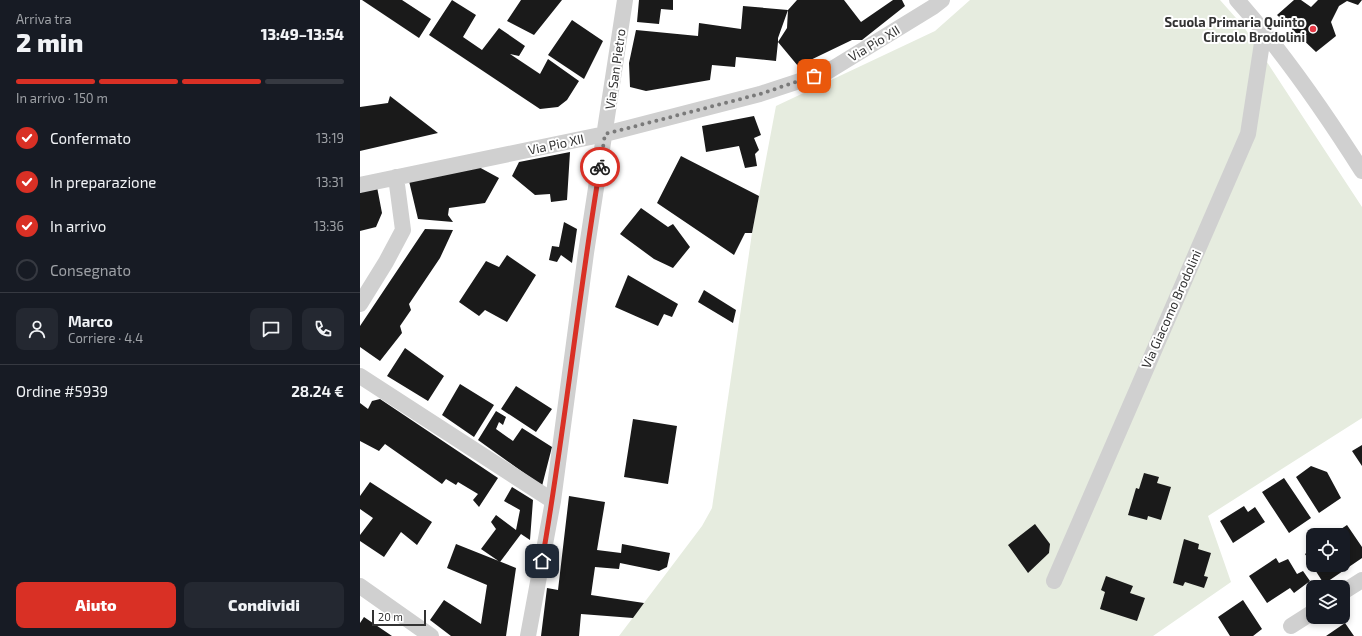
<!DOCTYPE html>
<html lang="it">
<head>
<meta charset="utf-8">
<style>
  body { margin:0; font-family:"Exo 2",sans-serif; background:#242831; color:#f1f3f6; height:100vh; display:flex; flex-direction:column; font-size:15px; white-space:nowrap }
  * { box-sizing:border-box; margin:0 }
  p { font-size:13px; color:#9ea1a6 }
  .icon { flex:none; width:22px; height:22px; fill:none; stroke:currentColor; stroke-width:2; stroke-linecap:round; stroke-linejoin:round }
  .map { position:relative; flex:1; overflow:hidden }
  .panel { display:flex; flex-direction:column; background:#171b24; width:360px }
  .panel>* { flex:none }
  .tools { position:absolute; left:946px; top:528px; display:grid; gap:8px }
  .tools a { display:grid; place-items:center; width:44px; height:44px; border-radius:8px; background:#171b24; box-shadow:0 2px 6px #0003; font-size:20px }
  .scale { position:absolute; left:12px; bottom:10px; width:54px; box-sizing:border-box; padding-left:4px; border:2px solid #333; border-top:0; font-size:11px; line-height:14px; white-space:nowrap; color:#333; -webkit-text-stroke:3px #fff; paint-order:stroke }
  .pin { position:absolute; display:grid; place-items:center; width:34px; height:34px; color:#fff; margin:-17px; border-radius:8px; box-shadow:0 2px 6px #0006 }
  .courier { position:absolute; display:grid; place-items:center; width:40px; height:40px; margin:-20px; border:3px solid #d93025; border-radius:50%; background:#fff; color:#222; box-shadow:0 1px 5px #0007 }
  .headline em { font-style:normal; font-weight:800 }
  .headline div { display:flex; flex-direction:column-reverse }
  .headline { display:flex; align-items:center; justify-content:space-between; height:68px; padding:0 16px }
  h1 { font-size:26px; font-weight:800; line-height:30px }
  .bar { display:grid; grid-template-columns:repeat(4,1fr); gap:6px 4px; align-content:center; height:48px; padding:0 16px }
  .bar i { height:5px; border-radius:3px; background:#363941 }
  .bar .current { background:#d93025 }
  .bar p { grid-column:span 4 }
  .line { display:flex; align-items:center; gap:10px; padding:0 16px; border-top:1px solid #363941 }
  .line div { flex:1 }
  .round { display:grid; place-items:center; flex:none; width:42px; height:42px; border-radius:8px; background:#242831 }
  ol { padding:0 16px; list-style:none }
  li { display:flex; align-items:center; gap:12px; height:44px }
  li p { margin-inline-start:auto }
  li .icon { padding:4px; border-radius:50%; background:#d93025; color:#fff; stroke-width:4 }
  li:last-child { color:#9ea1a6 }
  li i { width:22px; height:22px; border:2px solid #363941; border-radius:50% }
  .cta { display:flex; gap:8px; margin-top:auto; padding:8px 16px }
  .cta a { flex:1; height:46px; border-radius:8px; background:#d93025; color:#fff; font-size:16px; font-weight:800; line-height:46px; text-align:center }
  .cta a+a { background:#242831; color:#f1f3f6 }
  main { display:flex; flex:1; min-height:0 }
  .map>svg:first-child { display:block }
</style>
</head>
<body>
<main>
<section class="panel">
<div class="headline"><div><h1>2 min</h1><p>Arriva tra</p></div><em>13:49–13:54</em></div>
<div class="bar"><i class="current"></i><i class="current"></i><i class="current"></i><i></i><p>In arrivo · 150 m</p></div>
<ol>
<li><svg class="icon" aria-label="check" viewBox="0 0 24 24"><path d="M5 12l5 5 9-10"/></svg>Confermato<p>13:19</p></li>
<li><svg class="icon" aria-label="check" viewBox="0 0 24 24"><path d="M5 12l5 5 9-10"/></svg>In preparazione<p>13:31</p></li>
<li><svg class="icon" aria-label="check" viewBox="0 0 24 24"><path d="M5 12l5 5 9-10"/></svg>In arrivo<p>13:36</p></li>
<li><i></i>Consegnato</li>
</ol>
<div class="line" style="height:72px"><a class="round"><svg class="icon" aria-label="person" viewBox="0 0 24 24"><circle cx="12" cy="8" r="4"/><path d="M4 21q1-7 8-7t8 7"/></svg></a><div><b>Marco</b><p>Corriere · 4.4</p></div><a class="round"><svg class="icon" aria-label="chat" viewBox="0 0 24 24"><path d="M4 5h16v11H9l-5 4z"/></svg></a><a class="round"><svg class="icon" aria-label="phone" viewBox="0 0 24 24"><path d="M5 4h4l2 5-3 2q2 4 5 5l2-3 5 2v4C11 20 4 13 5 4z"/></svg></a></div>
<div class="line" style="height:52px"><div>Ordine #5939</div><b>28.24 €</b></div>
<div class="cta"><a>Aiuto</a><a>Condividi</a></div>
</section>
<div class="map">
<svg width="1002" height="636" viewBox="0 0 1002 636">
  <rect width="100%" height="100%" fill="#fff"/>
  <path fill="#e6ecdf" d="M610 0H860L884 27 1002 207V418L848 516 871 582 793 636H259L342 526 352 508 392 233 416 106 575 31Z"/>
  <path fill="#1a1a1a" fill-rule="evenodd" d="M2 0H42L71 19 59 38Z
    M92 0 116 15 103 37 122 50 139 28 165 46 159 56 150 54 180 74 188 59 219 81 207 100 198 107 180 109 69 35Z
    M161 0H202L174 35 147 21Z
    M279 0H313V10L301 9 299 24 277 22Z
    M437 0H484L501 22 533 0H542L545 6 502 40H492L438 66 418 42 416 61 376 57 375 67 352 65 350 80 286 91 270 87 269 63 276 30 338 36 339 23 381 29 383 6 428 10ZM428 10 427 28 418 42V38Z
    M934 0H941L951 7 958 0H1002L998 5 987 1 979 6 971 22 976 36 956 52 917 15Z
    M212 20 243 41 224 79 188 55Z
    M30 96 78 133 0 151V107L28 103Z
    M394 116 401 135 394 138 399 150 395 154 397 166 385 168 379 146 346 152 342 126Z
    M210 152 207 200 191 202 190 194 175 195 152 176 159 162Z
    M321 156 399 196 392 233H385L374 255 297 203Z
    M117 166 139 178 125 203 89 208 88 215 93 222 58 219 49 181Z
    M17 187 22 213 16 227 0 231V191Z
    M281 208 308 227 313 224 330 247 313 268 294 259 260 234Z
    M204 222 217 229 212 263 201 255 197 262 189 260 192 246 199 247Z
    M65 229 93 230 80 258 49 304 51 310 40 326 42 333 20 361 0 347V326Z
    M147 255 176 275 147 322 125 310 119 316 99 302 126 261 139 267Z
    M268 275 318 304 312 317 304 314 298 326 255 307Z
    M344 290 376 310 373 323 338 302Z
    M45 348 84 376 68 401 27 376Z
    M100 384 134 405 114 437 82 415Z
    M156 386 192 409 176 432 141 409Z
    M20 399 138 478 119 507 113 500 118 494 98 482 96 485 86 479 82 484 25 444 19 451 0 441V403L8 409 12 401Z
    M136 411 146 417 143 425 139 422 136 429 153 441 162 428 192 447 182 486 118 440Z
    M273 419 317 426 308 484 264 477Z
    M1002 445V466L992 451Z
    M951 466 967 472 981 498 959 513 936 477Z
    M784 473 799 477 797 483 811 487 801 520 788 516 787 520 768 515 776 488 779 489Z
    M924 478 951 518 929 533 902 492Z
    M10 482 72 522 57 545 41 532 24 557 0 541V535L13 518 0 509V496Z
    M152 487 173 500 170 540 161 534 140 562 121 549 136 529 131 522 136 515 156 530 160 510 144 501Z
    M209 496 245 502 237 550 261 553 262 544 310 553 307 567 299 571 260 563 259 569 235 567 231 595 284 603 273 618 221 614 219 636H181L187 588 198 590Z
    M884 506 888 512 895 507 905 522 873 543 860 521Z
    M675 524 690 544 689 553 668 573 648 545Z
    M987 525 1002 547V558L964 584 945 554 953 548V565H983V535H972Z
    M824 539 839 544 838 549 851 553 844 576 848 577 844 588 825 582 823 586 813 583Z
    M96 544 156 568 146 636H91L70 620 84 600 121 624 127 585 87 568Z
    M916 558 919 563 928 559 937 574 943 571 950 581 934 593 930 588 907 603 889 576Z
    M746 576 773 586 770 593 785 598 777 621 740 609 745 592 741 590Z
    M883 600 902 629 893 636H870L858 617Z
    M4 617 32 636H0V623Z
    M985 623 994 636H966Z"/>
  <g fill="none" stroke-linecap="round" stroke-linejoin="round">
    <path stroke="#d0d0d0" stroke-width="16" d="M877 0C924 53 964 111 1002 171
      M0 185 245 134 400 94 467 72 573 7 582 0
      M0 304 26 262 43 230 36 177
      M0 376 193 501
      M694 581 888 134 904 30
      M0 586 71 636
      M983 592 1002 580
      M931 626 953 612
      M168 636 193 501 226 253 265 0"/>
  </g>
  <g fill="none" stroke-linecap="round" stroke-linejoin="round">
    <path stroke="#7a7a7a" stroke-width="4" stroke-dasharray="0 7.2" d="M240 167 245 134 400 94 454 76"/>
    <path stroke="#d93025" stroke-width="5" d="M182 561C205 430 218 298 240 167"/>
  </g>
  <circle fill="#e63946" stroke="#fff" stroke-width="1.5" cx="953" cy="29" r="4"/>
  <g text-anchor="middle" stroke-width="4" stroke-linejoin="round" paint-order="stroke">
    <g font-size="13" font-weight="bold" fill="#333" stroke="#fff" text-anchor="end">
      <text x="945" y="27">Scuola Primaria Quinto<tspan x="945" dy="15">Circolo Brodolini</tspan></text>
    </g>
    <g font-size="13" fill="#333" stroke="#fff">
      <text transform="translate(514 43) rotate(-31)" y="5">Via Pio XII</text>
      <text transform="translate(255 69) rotate(-82)" y="5">Via San Pietro</text>
      <text transform="translate(196 144) rotate(-12)" y="5">Via Pio XII</text>
      <text transform="translate(811 309) rotate(-66)" y="5">Via Giacomo Brodolini</text>
    </g>
  </g>
</svg>
<div class="tools">
<a><svg class="icon" aria-label="locate" viewBox="0 0 24 24"><circle cx="12" cy="12" r="6"/><path d="M12 2v4M12 18v4M2 12h4M18 12h4"/></svg></a>
<a><svg class="icon" aria-label="layers" viewBox="0 0 24 24"><path d="M12 4l9 5-9 5-9-5zM3 14l9 5 9-5"/></svg></a>
</div>
<div class="scale">20 m</div>
<div class="pin" style="left:454px;top:76px;background:#ea580c"><svg class="icon" aria-label="bag" viewBox="0 0 24 24"><path d="M5 8h14l-1 12H6zM9 8a3 3 0 0 1 6 0"/></svg></div>
<div class="pin" style="left:182px;top:561px;background:#1f2937"><svg class="icon" aria-label="home" viewBox="0 0 24 24"><path d="M3 11l9-7 9 7M6 9v11h12V9"/></svg></div>
<div class="courier" style="left:240px;top:167px"><svg class="icon" aria-label="bike" viewBox="0 0 24 24"><circle cx="6" cy="16" r="4"/><circle cx="18" cy="16" r="4"/><path d="M6 16l4-8h5l3 8M10 8l3 8H6M13 5h3"/></svg></div>
</div>
</main>
</body>
</html>
